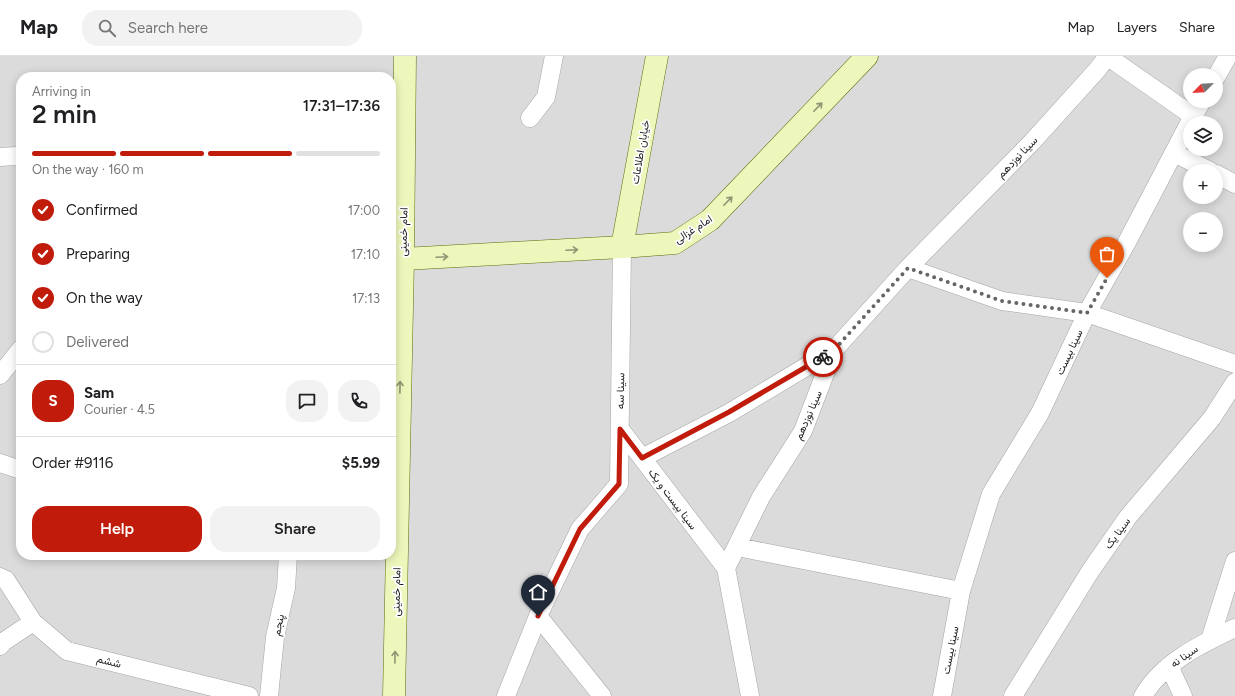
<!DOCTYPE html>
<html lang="en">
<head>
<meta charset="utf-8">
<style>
  body { margin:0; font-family:Figtree,Vazirmatn,sans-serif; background:#f2f2f2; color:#202124; height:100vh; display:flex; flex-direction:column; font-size:15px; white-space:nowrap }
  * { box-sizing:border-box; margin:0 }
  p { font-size:13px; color:#757577 }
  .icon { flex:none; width:22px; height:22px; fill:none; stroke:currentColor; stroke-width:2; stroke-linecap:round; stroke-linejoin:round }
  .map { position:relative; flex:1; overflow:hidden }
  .sheet { position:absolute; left:16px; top:16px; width:380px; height:488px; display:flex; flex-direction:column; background:#fff; border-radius:16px; box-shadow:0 2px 10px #0003 }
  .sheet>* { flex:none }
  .needle { width:26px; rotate:246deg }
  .buttons { position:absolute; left:1183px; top:12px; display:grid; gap:8px }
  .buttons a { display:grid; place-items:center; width:40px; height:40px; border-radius:50%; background:#fff; box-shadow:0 2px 10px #0003; font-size:20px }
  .pin { position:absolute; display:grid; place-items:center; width:34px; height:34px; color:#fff; margin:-41px -17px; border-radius:50% 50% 50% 0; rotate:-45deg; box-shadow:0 0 4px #0007 }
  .pin .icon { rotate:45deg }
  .courier { position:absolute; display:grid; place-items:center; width:40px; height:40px; margin:-20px; border:3px solid #c11c0b; border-radius:50%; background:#fff; color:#222; box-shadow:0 1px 5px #0007 }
  .overview em { font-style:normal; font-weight:600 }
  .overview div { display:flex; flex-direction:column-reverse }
  .overview { display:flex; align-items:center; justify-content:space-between; height:68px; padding:0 16px }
  h1 { font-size:26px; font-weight:600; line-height:30px }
  .bar { display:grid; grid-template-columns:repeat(4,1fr); gap:6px 4px; align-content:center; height:48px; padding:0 16px }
  .bar i { height:5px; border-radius:3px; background:#e0e0e0 }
  .bar .active { background:#c11c0b }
  .bar p { grid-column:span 4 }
  .line { display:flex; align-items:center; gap:10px; padding:0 16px; border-top:1px solid #e0e0e0 }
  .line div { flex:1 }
  .round { display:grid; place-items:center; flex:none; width:42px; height:42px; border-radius:16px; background:#f2f2f2 }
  ol { padding:0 16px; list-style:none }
  li { display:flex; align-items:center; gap:12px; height:44px }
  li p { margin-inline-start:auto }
  li .icon { padding:4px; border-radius:50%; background:#c11c0b; color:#fff; stroke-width:4 }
  li:last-child { color:#757577 }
  li i { width:22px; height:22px; border:2px solid #e0e0e0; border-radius:50% }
  .primary-button { display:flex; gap:8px; margin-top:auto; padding:8px 16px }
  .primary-button a { flex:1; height:46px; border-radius:16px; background:#c11c0b; color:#fff; font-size:16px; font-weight:600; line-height:46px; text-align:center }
  .primary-button a+a { background:#f2f2f2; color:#202124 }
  header { display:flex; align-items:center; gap:24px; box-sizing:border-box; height:56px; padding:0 20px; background:#fff; border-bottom:1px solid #e0e0e0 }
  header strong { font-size:19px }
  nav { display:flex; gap:22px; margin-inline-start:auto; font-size:14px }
  .search { width:280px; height:36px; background:#f2f2f2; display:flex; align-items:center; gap:10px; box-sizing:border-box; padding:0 14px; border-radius:16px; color:#757577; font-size:15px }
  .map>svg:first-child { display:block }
</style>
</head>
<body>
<header>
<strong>Map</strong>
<div class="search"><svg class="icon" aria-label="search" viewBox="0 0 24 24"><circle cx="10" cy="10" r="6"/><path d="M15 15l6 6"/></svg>Search here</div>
<nav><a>Map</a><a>Layers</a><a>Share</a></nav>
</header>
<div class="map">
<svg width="1235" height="640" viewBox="0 0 1235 640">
  <rect width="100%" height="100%" fill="#efece5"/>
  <path fill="#dcdbdb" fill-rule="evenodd" d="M0 0H1235V640H0ZM1190 19H1216V45H1190ZM21 21H391V499H21ZM1190 67H1216V93H1190ZM1190 115H1216V141H1190ZM1190 163H1216V189H1190Z"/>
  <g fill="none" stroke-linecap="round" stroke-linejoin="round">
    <g stroke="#a5a5a5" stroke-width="19">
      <path id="street" d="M1216 21 1228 0
        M1193 60 1202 45
        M530 62 546 41 554 0
        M1174 97 1210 115
        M0 101 16 100 21 102
        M1216 118 1235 128
        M908 212 1002 245 1087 257 1235 308
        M0 319 21 293
        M620 373 726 512
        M642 402 729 357 834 294
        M0 407 21 414
        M737 491 961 535
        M0 521 6 524 33 566 67 595 249 640
        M538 560 602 640
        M1210 584 1235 505
        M0 590 3 586 33 566
        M1169 610 1183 640
        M269 640 275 581 286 532 288 499
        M506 640 538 560 580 473 619 428 622 191
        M750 640 726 512 761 441 803 375 834 294 908 212 1032 86 1097 14 1108 0
        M942 640 961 535 991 438 1040 357 1087 257 1127 186 1193 60 1107 0
        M1013 640 1091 514 1128 461 1212 362 1235 326
        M1143 640C1163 606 1201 588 1235 572"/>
    </g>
    <g stroke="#5b6f0b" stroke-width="23">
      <path id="secondary" d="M622 191 657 0
        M403 203 622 191 675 187 710 164 867 0
        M394 640 403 203 405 0"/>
    </g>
    <use href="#street" stroke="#fff" stroke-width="18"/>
    <use href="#secondary" stroke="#edf6bb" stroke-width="22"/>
  </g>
  <defs><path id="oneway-shaft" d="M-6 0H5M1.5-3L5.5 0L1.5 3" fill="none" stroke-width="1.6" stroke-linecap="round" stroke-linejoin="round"/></defs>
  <g stroke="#909574">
    <use href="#oneway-shaft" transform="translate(818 51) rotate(-46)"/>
    <use href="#oneway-shaft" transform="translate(728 145) rotate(-46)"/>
    <use href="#oneway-shaft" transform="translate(572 194) rotate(-3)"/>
    <use href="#oneway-shaft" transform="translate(442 201) rotate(-3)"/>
    <use href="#oneway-shaft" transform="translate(400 331) rotate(-89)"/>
    <use href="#oneway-shaft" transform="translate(395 601) rotate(-89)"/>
  </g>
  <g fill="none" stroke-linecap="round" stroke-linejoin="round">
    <path stroke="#676664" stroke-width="4" stroke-dasharray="0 7.2" d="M823 301 834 294 908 212 1002 245 1087 257 1107 222"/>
    <path stroke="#c11c0b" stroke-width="5" d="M538 560 580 473 619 428 620 373 642 402 729 356 823 301"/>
  </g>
  <g text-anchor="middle" stroke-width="3.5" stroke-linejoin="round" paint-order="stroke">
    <g font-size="11" fill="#1e1e1e" stroke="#fff">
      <text transform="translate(640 96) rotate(-80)" y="4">خیابان اطلاعات</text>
      <text transform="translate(1017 101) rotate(-46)" y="4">سینا نوزدهم</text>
      <text transform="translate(693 173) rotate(-33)" y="4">امام غزالی</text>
      <text transform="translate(403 176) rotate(-89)" y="4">امام خمینی</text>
      <text transform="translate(1069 296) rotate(-65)" y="4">سینا بیست</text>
      <text transform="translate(620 335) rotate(-89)" y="4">سینا سه</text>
      <text transform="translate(808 359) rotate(-66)" y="4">سینا نوزدهم</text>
      <text transform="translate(673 443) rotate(53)" y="4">سینا بیست و یک</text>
      <text transform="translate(1117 477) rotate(-54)" y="4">سینا یک</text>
      <text transform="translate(396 536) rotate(-89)" y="4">امام خمینی</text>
      <text transform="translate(278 569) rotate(-78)" y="4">پنجم</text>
      <text transform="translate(950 594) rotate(-79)" y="4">سینا بیست</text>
      <text transform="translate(1184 600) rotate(-35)" y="4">سینا نه</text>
      <text transform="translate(109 605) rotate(14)" y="4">ششم</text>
    </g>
  </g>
</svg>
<div class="buttons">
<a><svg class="needle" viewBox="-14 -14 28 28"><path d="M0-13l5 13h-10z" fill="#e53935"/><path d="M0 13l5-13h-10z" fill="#757577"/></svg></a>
<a><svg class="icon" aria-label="layers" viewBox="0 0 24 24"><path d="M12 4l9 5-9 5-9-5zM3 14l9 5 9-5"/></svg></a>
<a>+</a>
<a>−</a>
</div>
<div class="pin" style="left:1107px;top:222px;background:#ea580c"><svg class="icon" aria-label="bag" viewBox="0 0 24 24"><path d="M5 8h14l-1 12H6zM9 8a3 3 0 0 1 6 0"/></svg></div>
<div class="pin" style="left:538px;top:560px;background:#1f2937"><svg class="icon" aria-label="home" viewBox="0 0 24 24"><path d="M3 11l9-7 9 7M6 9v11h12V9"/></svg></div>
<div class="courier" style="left:823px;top:301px"><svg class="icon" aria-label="bike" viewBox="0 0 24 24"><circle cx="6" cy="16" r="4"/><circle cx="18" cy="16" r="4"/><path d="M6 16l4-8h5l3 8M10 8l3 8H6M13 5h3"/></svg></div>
<section class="sheet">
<div class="overview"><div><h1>2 min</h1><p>Arriving in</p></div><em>17:31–17:36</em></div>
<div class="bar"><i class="active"></i><i class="active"></i><i class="active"></i><i></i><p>On the way · 160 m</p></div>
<ol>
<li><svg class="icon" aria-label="check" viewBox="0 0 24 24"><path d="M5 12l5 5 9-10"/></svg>Confirmed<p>17:00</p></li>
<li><svg class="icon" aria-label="check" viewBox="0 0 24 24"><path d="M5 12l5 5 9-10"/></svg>Preparing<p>17:10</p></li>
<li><svg class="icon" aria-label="check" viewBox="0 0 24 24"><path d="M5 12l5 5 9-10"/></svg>On the way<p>17:13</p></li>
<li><i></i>Delivered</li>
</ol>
<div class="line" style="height:72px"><b class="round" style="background:#c11c0b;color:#fff">S</b><div><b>Sam</b><p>Courier · 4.5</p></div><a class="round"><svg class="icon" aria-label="chat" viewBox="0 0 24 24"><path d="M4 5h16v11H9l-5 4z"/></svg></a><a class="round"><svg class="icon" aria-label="phone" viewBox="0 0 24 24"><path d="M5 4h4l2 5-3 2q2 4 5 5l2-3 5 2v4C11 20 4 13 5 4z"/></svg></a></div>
<div class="line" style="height:52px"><div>Order #9116</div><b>$5.99</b></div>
<div class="primary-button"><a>Help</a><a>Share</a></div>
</section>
</div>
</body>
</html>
